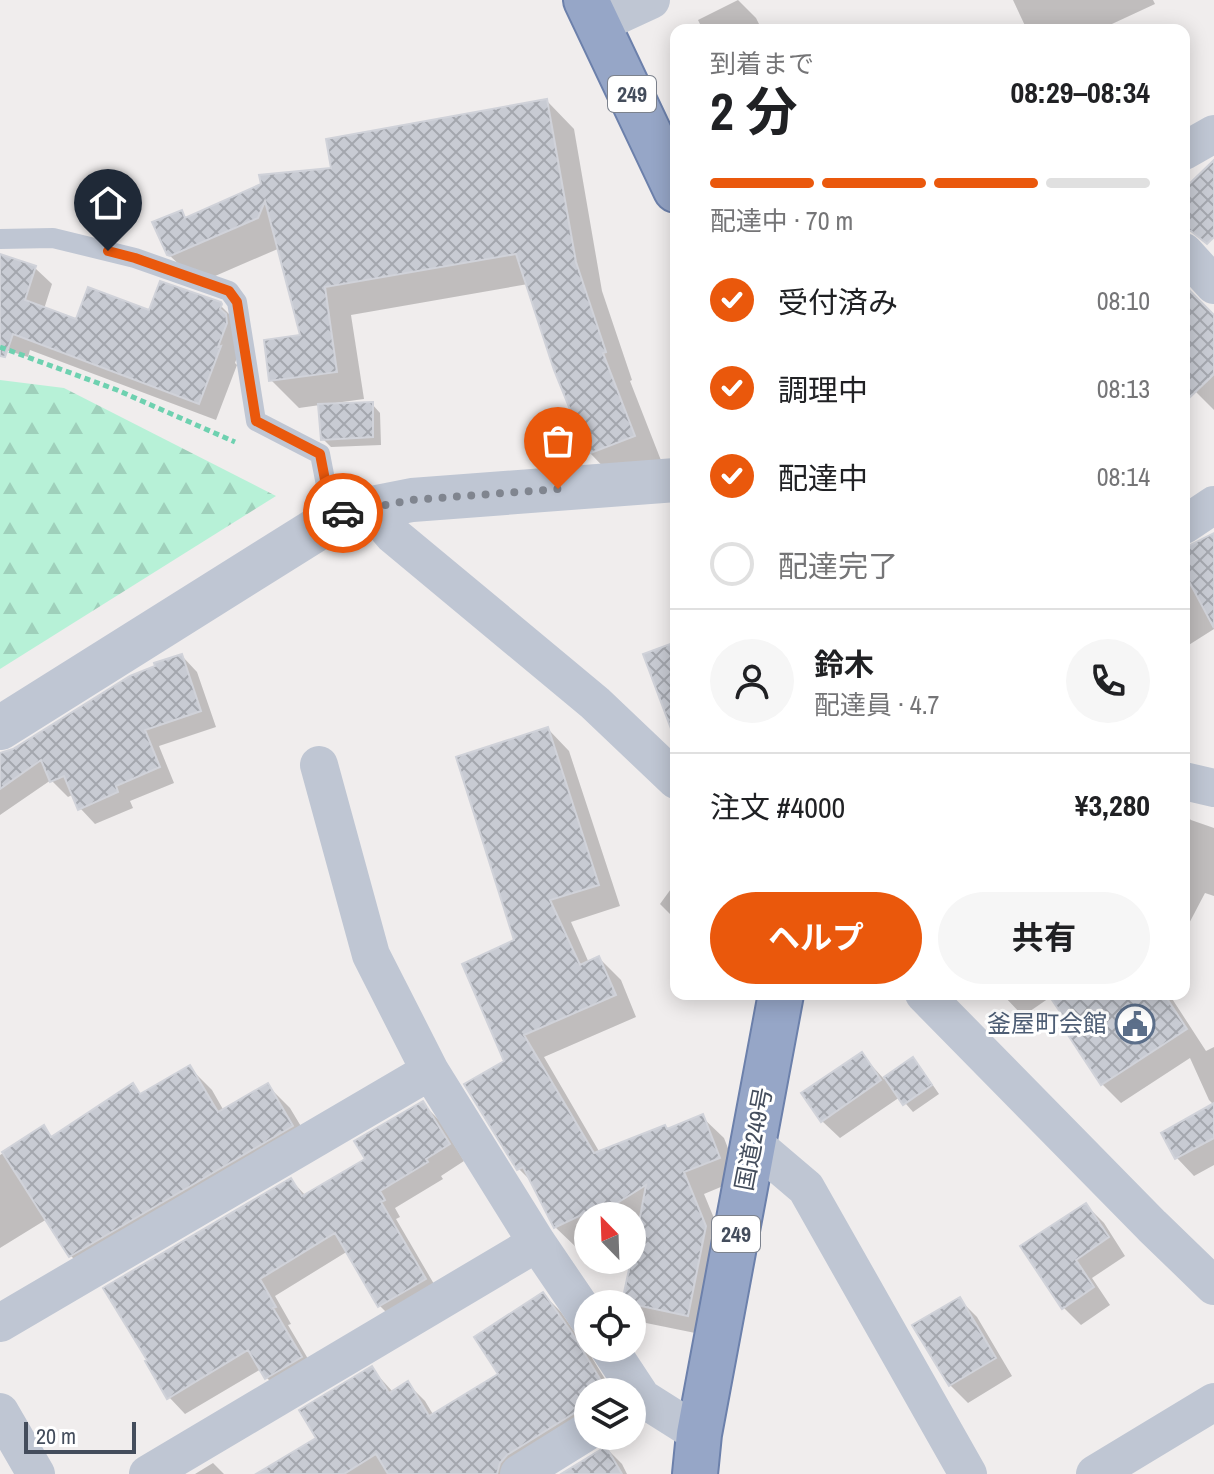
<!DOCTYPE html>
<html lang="ja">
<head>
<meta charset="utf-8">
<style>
  body { margin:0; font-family:"Archivo Narrow","Noto Sans JP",sans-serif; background:#f6f6f6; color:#202124; height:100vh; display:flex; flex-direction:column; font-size:30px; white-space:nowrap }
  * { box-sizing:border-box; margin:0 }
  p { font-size:26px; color:#757577 }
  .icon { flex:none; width:44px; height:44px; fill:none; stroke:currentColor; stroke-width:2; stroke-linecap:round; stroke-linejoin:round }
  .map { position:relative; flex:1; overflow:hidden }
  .side { position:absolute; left:670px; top:24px; width:520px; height:976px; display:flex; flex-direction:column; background:#fff; border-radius:16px; box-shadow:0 4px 20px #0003 }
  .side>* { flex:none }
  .needle { width:52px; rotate:337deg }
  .fabs { position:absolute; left:574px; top:1202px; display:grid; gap:16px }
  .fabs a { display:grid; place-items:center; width:72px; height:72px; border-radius:50%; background:#fff; box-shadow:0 4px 20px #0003; font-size:40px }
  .scale { position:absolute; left:24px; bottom:20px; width:112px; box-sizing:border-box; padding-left:8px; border:4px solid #444d5c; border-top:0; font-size:22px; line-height:28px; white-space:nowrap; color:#444d5c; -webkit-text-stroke:6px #fff; paint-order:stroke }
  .pin { position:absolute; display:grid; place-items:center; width:68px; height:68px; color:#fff; margin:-82px -34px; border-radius:50% 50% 50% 0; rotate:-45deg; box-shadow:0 0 8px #0007 }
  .pin .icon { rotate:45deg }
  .courier { position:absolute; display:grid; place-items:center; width:80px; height:80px; margin:-40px; border:6px solid #ea580c; border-radius:50%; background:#fff; color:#222; box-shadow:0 2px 10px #0007 }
  .overview em { font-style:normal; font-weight:700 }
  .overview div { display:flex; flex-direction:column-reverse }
  .overview { display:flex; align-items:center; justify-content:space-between; height:136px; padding:0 40px }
  h1 { font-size:52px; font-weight:700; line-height:60px }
  .bar { display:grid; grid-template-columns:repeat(4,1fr); gap:12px 8px; align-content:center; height:96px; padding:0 40px }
  .bar i { height:10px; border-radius:6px; background:#e0e0e0 }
  .bar .current { background:#ea580c }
  .bar p { grid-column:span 4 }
  .line { display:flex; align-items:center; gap:20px; padding:0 40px; border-top:2px solid #e0e0e0 }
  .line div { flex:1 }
  .round { display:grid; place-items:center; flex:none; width:84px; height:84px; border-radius:42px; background:#f6f6f6 }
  ol { padding:0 40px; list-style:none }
  li { display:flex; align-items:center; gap:24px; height:88px }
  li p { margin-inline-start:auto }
  li .icon { padding:8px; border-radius:50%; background:#ea580c; color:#fff; stroke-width:4 }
  li:last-child { color:#757577 }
  li i { width:44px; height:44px; border:4px solid #e0e0e0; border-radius:50% }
  .primary-button { display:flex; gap:16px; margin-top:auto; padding:16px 40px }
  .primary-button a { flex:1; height:92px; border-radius:48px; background:#ea580c; color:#fff; font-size:32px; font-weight:700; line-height:92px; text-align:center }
  .primary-button a+a { background:#f6f6f6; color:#202124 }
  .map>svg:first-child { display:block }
</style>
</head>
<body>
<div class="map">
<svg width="1214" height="1474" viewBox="0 0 1214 1474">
  <defs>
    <pattern id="forest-firs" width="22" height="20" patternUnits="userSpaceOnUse" patternTransform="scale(2)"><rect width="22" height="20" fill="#b7f1d7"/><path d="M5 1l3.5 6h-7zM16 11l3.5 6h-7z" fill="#9fd0bb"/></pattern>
    <pattern id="building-cross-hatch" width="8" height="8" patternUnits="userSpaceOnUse" patternTransform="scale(2)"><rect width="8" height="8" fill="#c8cbd3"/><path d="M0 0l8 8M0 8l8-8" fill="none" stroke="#a4a7ae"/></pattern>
  </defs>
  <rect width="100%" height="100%" fill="#f0eded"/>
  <path fill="url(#forest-firs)" d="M0 380 64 388 276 496 0 669Z"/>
  <path fill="#0003" d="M738 0 756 18 762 30H703L698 20Z
    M1013 0H1153L1155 4 1099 30H1027Z
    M547 101 574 129 602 291 632 380 630 381 662 463 617 481 590 453 528 284 351 315 364 399 335 403V406L372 404 380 413 381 445 331 447 323 439 320 405 299 408 271 380 302 337 280 248 199 283 168 254 181 212 187 219Z
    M35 268 52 284 44 309 77 322 150 312 221 306 238 323 243 340 235 363 237 365 216 420 30 350 28 357 0 348V269Z
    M1184 286 1214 317V410L1184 380Z
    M1214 535V629L1184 648V550Z
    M182 656 197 672 216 727 159 746 174 783 130 801 133 808 95 824 80 808 74 794 68 797 51 780 0 815V755L14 751Z
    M548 729 569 751 620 906 571 922 589 963 599 958 621 980 636 1017 544 1057 600 1153 668 1130 702 1117 724 1138 740 1179 704 1194 727 1250 710 1336 646 1323 632 1309V1304H627L624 1301 640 1224 632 1229V1216H588V1243L577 1248 555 1227 533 1183 519 1169 506 1062 517 941Z
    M1184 813 1191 820 1214 828V896L1205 893 1184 933Z
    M676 882V920L660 904Z
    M1002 994H1169L1206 1051 1214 1047V1105L1209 1100 1190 1058 1121 1103 1102 1084 1074 1028 1052 996 1023 1016Z
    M862 1055 884 1079 913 1060 921 1068 939 1094 913 1112 900 1097 840 1138 822 1121Z
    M190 1068 212 1090 224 1111 268 1086 290 1108 314 1148 93 1278 71 1256 47 1219 0 1248V1155L44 1128 53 1138 132 1086 142 1095Z
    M422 1103 439 1120 464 1161 441 1176 443 1179 395 1208 400 1217 396 1219 441 1296 396 1322 380 1306 348 1251 275 1296 291 1324 288 1325 317 1374 283 1394 267 1378 261 1369 185 1414 169 1397 291 1180 306 1196 367 1160Z
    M1214 1106V1165L1194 1176 1177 1158 1163 1133Z
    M1086 1205 1104 1223 1125 1256 1092 1278 1110 1305 1081 1325 1063 1307Z
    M543 1294 561 1312 589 1353 613 1392H588V1434L523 1474H260L319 1439 372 1369 393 1392 408 1384 425 1401 434 1416 500 1375Z
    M960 1300 977 1317 1012 1376 968 1403 950 1385Z
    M605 1447 622 1464 627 1474H564Z
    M213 1463 224 1474H195Z"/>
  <path fill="url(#building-cross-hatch)" stroke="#d0d2d9" stroke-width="2" d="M547 99 576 262 606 352 603 353 635 436 588 454 554 370 516 254 325 287 337 372 269 381 264 340 300 335 265 201 258 218 170 256 167 255 152 222 182 210 185 218 261 184 259 175 331 168 326 139Z
    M1214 160V237L1207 244 1191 231H1184V189Z
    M0 254 36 266 25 300 76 319 88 287 149 310 160 281 221 302 222 304 220 309 226 314 227 323 218 347 221 346 199 404 13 334 5 357 0 356Z
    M1184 285 1214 315V374L1184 403Z
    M373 402V437L321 440 318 404Z
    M1214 533V628L1184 572V548Z
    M676 642V733L673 734 643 654Z
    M182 654 201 711 145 730 160 767 116 786 118 792 78 810 64 776 50 782 41 760 0 789V753L13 749 130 676 155 666 154 663Z
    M548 727 599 885 550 900 580 965 599 956 616 995 524 1035 594 1153 665 1125 667 1129 703 1114 720 1158 684 1172 706 1226 688 1316 622 1302 631 1260H632L646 1185 598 1215 594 1209 554 1228 523 1167 517 1170 464 1084 504 1061 462 964 514 940 456 757Z
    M1048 994H1164L1187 1029 1101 1085 1066 1032 1071 1028Z
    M862 1052 881 1080 821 1122 801 1093Z
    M913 1057 932 1085 903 1105 884 1077Z
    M190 1065 218 1112 268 1083 293 1126 69 1257 2 1152 44 1125 51 1137 133 1083 140 1094Z
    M423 1101 450 1144 426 1159 428 1162 380 1191 385 1200 381 1202 426 1279 378 1307 335 1233 260 1279 276 1307 273 1308 302 1357 265 1379 248 1350 167 1399 145 1361 147 1360 103 1288 291 1178 302 1196 365 1159 354 1141Z
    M1214 1103V1138L1175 1159 1161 1133Z
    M1086 1203 1109 1237 1076 1260 1094 1287 1062 1309 1020 1246Z
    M543 1292 572 1333 608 1392H588V1408L576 1412 507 1455 500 1463 497 1474H388L376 1454 344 1474H256L316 1438 299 1410 372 1366 389 1393 408 1381 429 1416 498 1374 474 1337Z
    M960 1297 996 1358 949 1386 912 1325Z
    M605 1445 622 1474H561L600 1450Z"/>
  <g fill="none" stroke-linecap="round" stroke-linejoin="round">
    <g stroke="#6c80ab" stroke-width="48">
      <path id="trunk" d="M586 0 676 190
        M695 1474 699 1434 781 994"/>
    </g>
    <path stroke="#6ed1b0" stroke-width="5" stroke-dasharray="6 4" stroke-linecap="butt" d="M0 347 117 390 235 442"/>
    <path stroke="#bfc6d3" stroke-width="20" d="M0 239 53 238 135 258 229 291 237 302 256 421 320 454 326 485 341 514"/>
    <path stroke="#bfc6d3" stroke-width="38" d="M599 24 651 0
      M1184 151 1214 134
      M1184 252 1214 285
      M369 507 393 535 595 703 676 780
      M1184 525 1214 505
      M319 765 371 955 430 1071
      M1184 781 1214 788
      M924 994 1152 1226 1214 1286
      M753 1143 806 1188 968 1474
      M0 1323 430 1071 537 1243 588 1318
      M609 1348 642 1398 699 1434
      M0 1412 36 1474
      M148 1474 537 1243
      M519 1474 588 1431
      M1095 1474 1214 1402"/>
    <path stroke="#bfc6d3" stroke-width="44" d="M0 728 341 514 412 500 676 480"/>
    <use href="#trunk" stroke="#96a6c7" stroke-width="44"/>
  </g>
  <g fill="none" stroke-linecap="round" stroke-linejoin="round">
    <path stroke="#80858f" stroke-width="8" stroke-dasharray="0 14.4" d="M343 513 412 500 558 489"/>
    <path stroke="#ea580c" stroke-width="10" d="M108 251 135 258 229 291 237 302 256 421 320 454 326 485 341 514 343 513"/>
  </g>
  <defs>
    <g id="civic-ring" transform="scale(2)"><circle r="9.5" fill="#fff" stroke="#5c6f8a" stroke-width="1.5"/><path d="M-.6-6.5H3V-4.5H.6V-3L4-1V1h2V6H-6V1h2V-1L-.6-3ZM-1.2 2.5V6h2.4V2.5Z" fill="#5c6f8a"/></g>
  </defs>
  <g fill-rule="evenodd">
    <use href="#civic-ring" x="1135" y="1024"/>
  </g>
  <g text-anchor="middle" stroke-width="6" stroke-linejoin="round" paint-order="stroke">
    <g fill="#fff" stroke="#7c828d" stroke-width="2">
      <rect x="608" y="76" width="48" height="36" rx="6"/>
      <rect x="712" y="1216" width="48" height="36" rx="6"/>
    </g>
    <g font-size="22" font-weight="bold" fill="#444d5c">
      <text x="632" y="102">249</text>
      <text x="736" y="1242">249</text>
    </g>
    <g font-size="24" fill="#4e5e75" stroke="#fff" text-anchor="end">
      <text x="1107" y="1032">釜屋町会館</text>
    </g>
    <g font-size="24" fill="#444d5c" stroke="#fff">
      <text transform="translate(754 1139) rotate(-79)" y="8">国道249号</text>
    </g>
  </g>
</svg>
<div class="fabs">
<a><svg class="needle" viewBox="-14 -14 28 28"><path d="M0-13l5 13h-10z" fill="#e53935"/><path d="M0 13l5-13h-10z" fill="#757577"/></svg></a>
<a><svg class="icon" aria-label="locate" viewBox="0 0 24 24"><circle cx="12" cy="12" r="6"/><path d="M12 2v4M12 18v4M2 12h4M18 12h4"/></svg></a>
<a><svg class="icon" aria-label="layers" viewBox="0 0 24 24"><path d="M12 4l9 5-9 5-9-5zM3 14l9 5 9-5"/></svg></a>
</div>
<div class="scale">20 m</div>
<div class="pin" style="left:558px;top:489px;background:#ea580c"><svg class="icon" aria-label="bag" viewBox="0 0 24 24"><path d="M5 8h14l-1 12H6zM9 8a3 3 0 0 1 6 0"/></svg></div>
<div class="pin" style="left:108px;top:251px;background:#1f2937"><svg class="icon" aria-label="home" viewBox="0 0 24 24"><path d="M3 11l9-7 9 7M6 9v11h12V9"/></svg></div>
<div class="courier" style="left:343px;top:513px"><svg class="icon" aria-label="car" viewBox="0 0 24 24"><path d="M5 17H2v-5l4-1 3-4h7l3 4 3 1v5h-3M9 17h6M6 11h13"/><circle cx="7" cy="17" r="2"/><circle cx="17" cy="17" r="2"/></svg></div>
<section class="side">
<div class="overview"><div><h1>2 分</h1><p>到着まで</p></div><em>08:29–08:34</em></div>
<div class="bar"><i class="current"></i><i class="current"></i><i class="current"></i><i></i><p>配達中 · 70 m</p></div>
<ol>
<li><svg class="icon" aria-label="check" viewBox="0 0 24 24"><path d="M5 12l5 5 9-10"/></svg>受付済み<p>08:10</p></li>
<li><svg class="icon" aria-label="check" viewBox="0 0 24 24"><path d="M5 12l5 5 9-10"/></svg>調理中<p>08:13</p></li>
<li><svg class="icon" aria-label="check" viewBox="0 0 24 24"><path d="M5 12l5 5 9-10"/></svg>配達中<p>08:14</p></li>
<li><i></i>配達完了</li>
</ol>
<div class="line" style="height:144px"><a class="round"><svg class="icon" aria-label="person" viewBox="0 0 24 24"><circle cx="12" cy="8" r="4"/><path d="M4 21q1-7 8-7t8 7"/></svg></a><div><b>鈴木</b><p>配達員 · 4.7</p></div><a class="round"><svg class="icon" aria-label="phone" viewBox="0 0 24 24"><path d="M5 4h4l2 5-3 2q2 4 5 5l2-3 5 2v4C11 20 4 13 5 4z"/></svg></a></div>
<div class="line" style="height:104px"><div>注文 #4000</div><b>¥3,280</b></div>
<div class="primary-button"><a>ヘルプ</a><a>共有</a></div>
</section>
</div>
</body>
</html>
